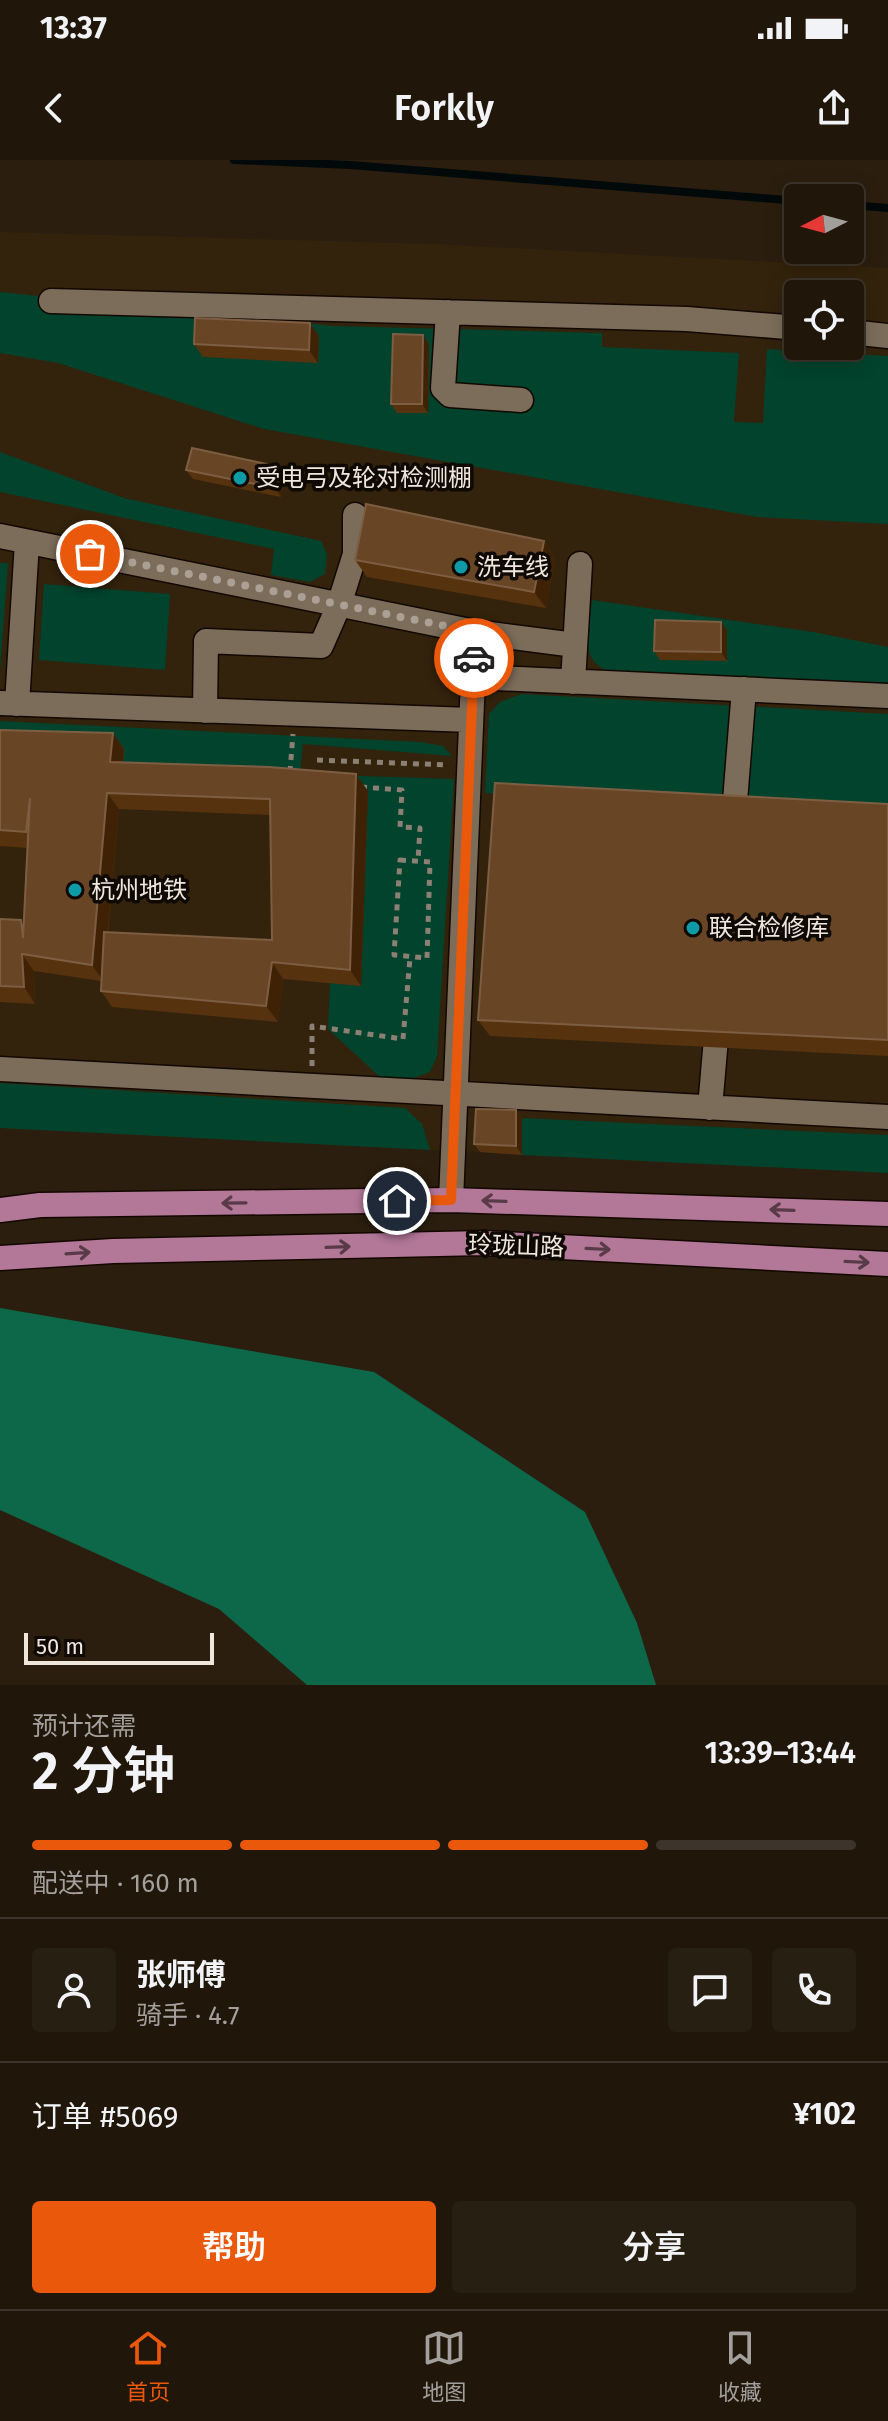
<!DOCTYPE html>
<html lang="zh">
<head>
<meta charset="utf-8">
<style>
  body { margin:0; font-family:"Fira Sans","Noto Sans SC",sans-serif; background:#281f13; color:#f1f3f6; height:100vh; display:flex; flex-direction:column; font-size:30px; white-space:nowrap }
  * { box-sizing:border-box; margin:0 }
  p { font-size:26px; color:#a29f9c }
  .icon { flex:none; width:44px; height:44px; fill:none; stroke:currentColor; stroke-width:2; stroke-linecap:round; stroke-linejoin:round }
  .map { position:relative; height:1525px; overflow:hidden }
  .sheet { display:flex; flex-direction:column; background:#20160a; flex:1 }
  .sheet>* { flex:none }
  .needle { width:52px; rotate:264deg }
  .tools { position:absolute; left:784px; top:24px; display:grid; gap:16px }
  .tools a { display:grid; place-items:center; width:80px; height:80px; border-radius:8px; background:#20160a; box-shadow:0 4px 20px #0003,0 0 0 2px #3d352b; font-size:40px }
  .scale { position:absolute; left:24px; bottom:20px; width:190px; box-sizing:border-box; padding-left:8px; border:4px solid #efe6dc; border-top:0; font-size:22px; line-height:28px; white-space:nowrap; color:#efe6dc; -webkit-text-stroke:6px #0f0904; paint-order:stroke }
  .pin { position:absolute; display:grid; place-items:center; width:68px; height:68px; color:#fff; margin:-34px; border:4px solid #fff; border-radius:50%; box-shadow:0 2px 8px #0007 }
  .courier { position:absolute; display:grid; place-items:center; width:80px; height:80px; margin:-40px; border:6px solid #ea580c; border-radius:50%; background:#fff; color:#222; box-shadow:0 2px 10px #0007 }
  .overview em { font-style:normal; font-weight:600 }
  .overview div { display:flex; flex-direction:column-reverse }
  .overview { display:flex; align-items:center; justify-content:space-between; height:136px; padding:0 32px }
  h1 { font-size:52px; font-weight:600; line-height:60px }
  .bar { display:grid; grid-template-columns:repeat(4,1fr); gap:12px 8px; align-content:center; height:96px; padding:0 32px }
  .bar i { height:10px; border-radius:6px; background:#3d352b }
  .bar .selected { background:#ea580c }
  .bar p { grid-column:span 4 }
  .line { display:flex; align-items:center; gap:20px; padding:0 32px; border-top:2px solid #3d352b }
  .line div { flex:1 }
  .round { display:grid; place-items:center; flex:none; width:84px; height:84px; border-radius:8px; background:#281f13 }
  .cta { display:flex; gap:16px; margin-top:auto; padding:16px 32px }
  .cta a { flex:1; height:92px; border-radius:8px; background:#ea580c; color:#fff; font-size:32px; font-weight:600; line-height:92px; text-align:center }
  .cta a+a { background:#281f13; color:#f1f3f6 }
  .status { display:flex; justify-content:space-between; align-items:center; height:56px; padding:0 40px; background:#20160a; direction:ltr }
  .status svg { height:22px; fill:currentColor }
  header { display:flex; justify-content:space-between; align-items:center; height:104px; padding:0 32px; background:#20160a; font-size:36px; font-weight:600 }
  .dock { display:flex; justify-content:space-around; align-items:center; height:112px; border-top:2px solid #3d352b; background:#20160a; font-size:22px; color:#a29f9c }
  .dock a { display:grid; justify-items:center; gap:4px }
  .dock .selected { color:#ea580c }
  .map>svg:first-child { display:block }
</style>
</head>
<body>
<div class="status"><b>13:37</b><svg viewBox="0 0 49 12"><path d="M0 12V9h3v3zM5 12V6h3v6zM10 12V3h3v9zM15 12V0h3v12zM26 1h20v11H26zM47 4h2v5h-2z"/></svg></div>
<header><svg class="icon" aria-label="back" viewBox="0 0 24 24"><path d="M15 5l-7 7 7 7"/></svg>Forkly<svg class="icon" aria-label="share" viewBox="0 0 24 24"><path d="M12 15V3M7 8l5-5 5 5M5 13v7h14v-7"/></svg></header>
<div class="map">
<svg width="888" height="1525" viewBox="0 0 888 1525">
  <rect width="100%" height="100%" fill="#2b1e0e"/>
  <path fill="#33230c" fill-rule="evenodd" d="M0 72 435 84 888 108V1013L0 968ZM798 134H850V186H798Z"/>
  <path fill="#02432d" d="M0 132 333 166 602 173V187L739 193 734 262 763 263 767 189 888 196V364L757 357 264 269 58 203 0 193Z
    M0 292 124 338 321 381 327 394 325 414 310 422 271 415 274 389 0 332Z
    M0 403H8L0 511Z
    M44 424 170 434 165 510 39 500Z
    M592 440 813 472 888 487V524L611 513C576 498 589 471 592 440Z
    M522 534 888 554V658L485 633 489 554 500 542Z
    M0 561 420 582 443 586 452 596 303 584 300 614 454 619 437 897 430 912 414 918 380 917 328 869 330 823 361 825 368 631 121 618 124 589 0 586Z
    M0 923 405 948 422 964 430 990 0 968Z
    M522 958 888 975V1013L522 995Z"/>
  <path fill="#0c6849" d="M0 1148 374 1212 585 1352 637 1463 656 1525H307L219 1449 0 1350Z"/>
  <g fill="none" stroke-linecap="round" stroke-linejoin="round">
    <path stroke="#01090b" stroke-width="8" d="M234 0 350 5 798 41
      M850 45 888 48"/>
    <g stroke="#130800" stroke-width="27">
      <path id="minor" d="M51 141 687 159 798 168
        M448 152 443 228 450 235 521 240
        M850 172 888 176
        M0 376 475 472 451 1040
        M475 472 575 485
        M473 517 888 536
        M573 522 580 404
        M0 543 471 560
        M17 544 27 382
        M205 551 206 481 321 486 339 445 355 394V355
        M733 666 744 529
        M0 909 888 957
        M710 948 718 855"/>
    </g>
    <g stroke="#130800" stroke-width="27">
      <path id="major" d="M0 1050 40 1045 451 1040 888 1054
        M0 1098 113 1091 484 1083 888 1104"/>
    </g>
    <path stroke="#8b8073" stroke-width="5" stroke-dasharray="6 6" stroke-linecap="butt" d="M317 600 448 605
      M290 612 293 574
      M361 627 402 630 400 667 420 668 418 701
      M400 700 430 702 427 798 394 795Z
      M312 906V866L403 879 410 798"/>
    <use href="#minor" stroke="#7c6d5a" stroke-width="24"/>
    <use href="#major" stroke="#b37798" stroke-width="24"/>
  </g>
  <path fill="#57320f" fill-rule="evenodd" d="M310 163 319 176 318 203 203 197 194 184Z
    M429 184 428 253H397L391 244Z
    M186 310 287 316 281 337 193 319Z
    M544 381 555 398 546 448 367 417 355 400Z
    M721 462 727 470V501L660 500 654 491Z
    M0 570 113 573 124 589 123 602 368 631 361 826 283 819 278 862 112 847 101 831V821L34 811 35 844 0 842V759L24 764 28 688 0 686ZM119 649 270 655 272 780 108 772Z
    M888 644V896L490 876 478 860Z
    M516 950 522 958V995L480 992 474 984Z"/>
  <path fill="#3f2206" d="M310 163 319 176 318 203 309 190Z
    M423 175 429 184 428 253 422 244Z
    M281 307 287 316 281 337 275 328Z
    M544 381 555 398 546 448 534 432Z
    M721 462 727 470V501L721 492Z
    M113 573 124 589 121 618 110 602Z
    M356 614 368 631 361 826 350 810Z
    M107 633 119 649 103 821 92 805Z
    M22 794 34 811 35 844 24 827Z
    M272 802 283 819 278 862 266 846Z
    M516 950 522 958V995L516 986Z"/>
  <path fill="#684525" stroke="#7d5e42" stroke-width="2" d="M195 158 310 163 309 190 194 184Z
    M393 174 423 175 422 244H391Z
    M192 288 281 307 275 328 186 310Z
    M366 344 544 381 534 432 355 400Z
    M655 460 721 462V492L654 491Z
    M0 570 113 573 110 602 269 607 356 614 350 810 272 802 266 846 101 831 104 772 272 780 270 639 107 633 92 805 22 794 24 827 0 826V759L21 760 23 778 30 638 26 672 0 670Z
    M495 623 888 644V880L478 860Z
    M476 949 516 950V986L474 984Z"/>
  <defs><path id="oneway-shaft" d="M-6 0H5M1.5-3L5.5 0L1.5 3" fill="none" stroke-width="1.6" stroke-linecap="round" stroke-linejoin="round" transform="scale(2)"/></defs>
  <g stroke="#593a47">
    <use href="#oneway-shaft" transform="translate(494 1041) rotate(-178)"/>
    <use href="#oneway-shaft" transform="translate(234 1043) rotate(179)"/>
    <use href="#oneway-shaft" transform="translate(782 1050) rotate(-178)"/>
    <use href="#oneway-shaft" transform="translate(338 1087) rotate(-2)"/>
    <use href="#oneway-shaft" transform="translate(598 1089) rotate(3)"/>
    <use href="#oneway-shaft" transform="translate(78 1093) rotate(-4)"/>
    <use href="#oneway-shaft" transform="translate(857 1102) rotate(3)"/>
  </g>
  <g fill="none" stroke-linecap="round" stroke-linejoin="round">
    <path stroke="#aaa094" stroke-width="8" stroke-dasharray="0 14.4" d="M90 394 475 472 474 498"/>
    <path stroke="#ea580c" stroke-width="10" d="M397 1041 451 1040 474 498"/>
  </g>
  <g fill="#0f9aa8" stroke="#0f0904" stroke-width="3">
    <circle cx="240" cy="318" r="8"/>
    <circle cx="461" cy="407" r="8"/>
    <circle cx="75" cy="730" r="8"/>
    <circle cx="693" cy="768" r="8"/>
  </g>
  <g text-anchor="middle" stroke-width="7" stroke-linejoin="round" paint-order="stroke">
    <g font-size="24" fill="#efe6dc" stroke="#0f0904" text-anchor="start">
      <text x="256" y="326">受电弓及轮对检测棚</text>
      <text x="477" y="415">洗车线</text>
      <text x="91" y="738">杭州地铁</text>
      <text x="709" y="776">联合检修库</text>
    </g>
    <g font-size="24" fill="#efe6dc" stroke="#0f0904">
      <text transform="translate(516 1086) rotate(2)" y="8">玲珑山路</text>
    </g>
  </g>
</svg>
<div class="tools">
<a><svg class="needle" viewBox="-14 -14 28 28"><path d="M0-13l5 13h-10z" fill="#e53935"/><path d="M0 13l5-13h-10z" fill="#a29f9c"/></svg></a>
<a><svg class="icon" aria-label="locate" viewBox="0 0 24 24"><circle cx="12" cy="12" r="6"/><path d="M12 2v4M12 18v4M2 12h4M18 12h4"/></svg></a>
</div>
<div class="scale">50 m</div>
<div class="pin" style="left:90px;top:394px;background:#ea580c"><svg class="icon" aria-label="bag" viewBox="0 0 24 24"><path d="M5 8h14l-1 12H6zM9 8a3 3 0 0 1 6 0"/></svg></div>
<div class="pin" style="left:397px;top:1041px;background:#1f2937"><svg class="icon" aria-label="home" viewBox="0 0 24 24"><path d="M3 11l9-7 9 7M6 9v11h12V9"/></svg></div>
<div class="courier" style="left:474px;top:498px"><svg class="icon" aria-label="car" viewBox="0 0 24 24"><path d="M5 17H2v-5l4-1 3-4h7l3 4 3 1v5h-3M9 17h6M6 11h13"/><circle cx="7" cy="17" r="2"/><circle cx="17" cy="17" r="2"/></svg></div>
</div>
<section class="sheet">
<div class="overview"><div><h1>2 分钟</h1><p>预计还需</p></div><em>13:39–13:44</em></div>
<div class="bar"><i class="selected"></i><i class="selected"></i><i class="selected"></i><i></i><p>配送中 · 160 m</p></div>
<div class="line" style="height:144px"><a class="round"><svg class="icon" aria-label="person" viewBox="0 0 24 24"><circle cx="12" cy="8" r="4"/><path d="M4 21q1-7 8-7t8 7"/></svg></a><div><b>张师傅</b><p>骑手 · 4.7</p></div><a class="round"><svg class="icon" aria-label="chat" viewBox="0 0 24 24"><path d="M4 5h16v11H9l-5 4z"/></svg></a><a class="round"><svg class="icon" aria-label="phone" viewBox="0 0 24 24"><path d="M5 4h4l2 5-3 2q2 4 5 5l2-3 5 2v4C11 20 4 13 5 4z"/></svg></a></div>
<div class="line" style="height:104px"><div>订单 #5069</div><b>¥102</b></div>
<div class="cta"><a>帮助</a><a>分享</a></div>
</section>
<nav class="dock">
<a class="selected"><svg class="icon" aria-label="home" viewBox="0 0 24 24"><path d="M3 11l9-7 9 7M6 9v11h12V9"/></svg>首页</a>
<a><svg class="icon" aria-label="map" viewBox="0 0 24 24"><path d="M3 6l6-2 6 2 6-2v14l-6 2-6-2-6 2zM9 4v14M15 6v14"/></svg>地图</a>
<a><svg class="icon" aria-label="saved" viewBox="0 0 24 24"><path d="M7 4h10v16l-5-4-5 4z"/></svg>收藏</a>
</nav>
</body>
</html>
